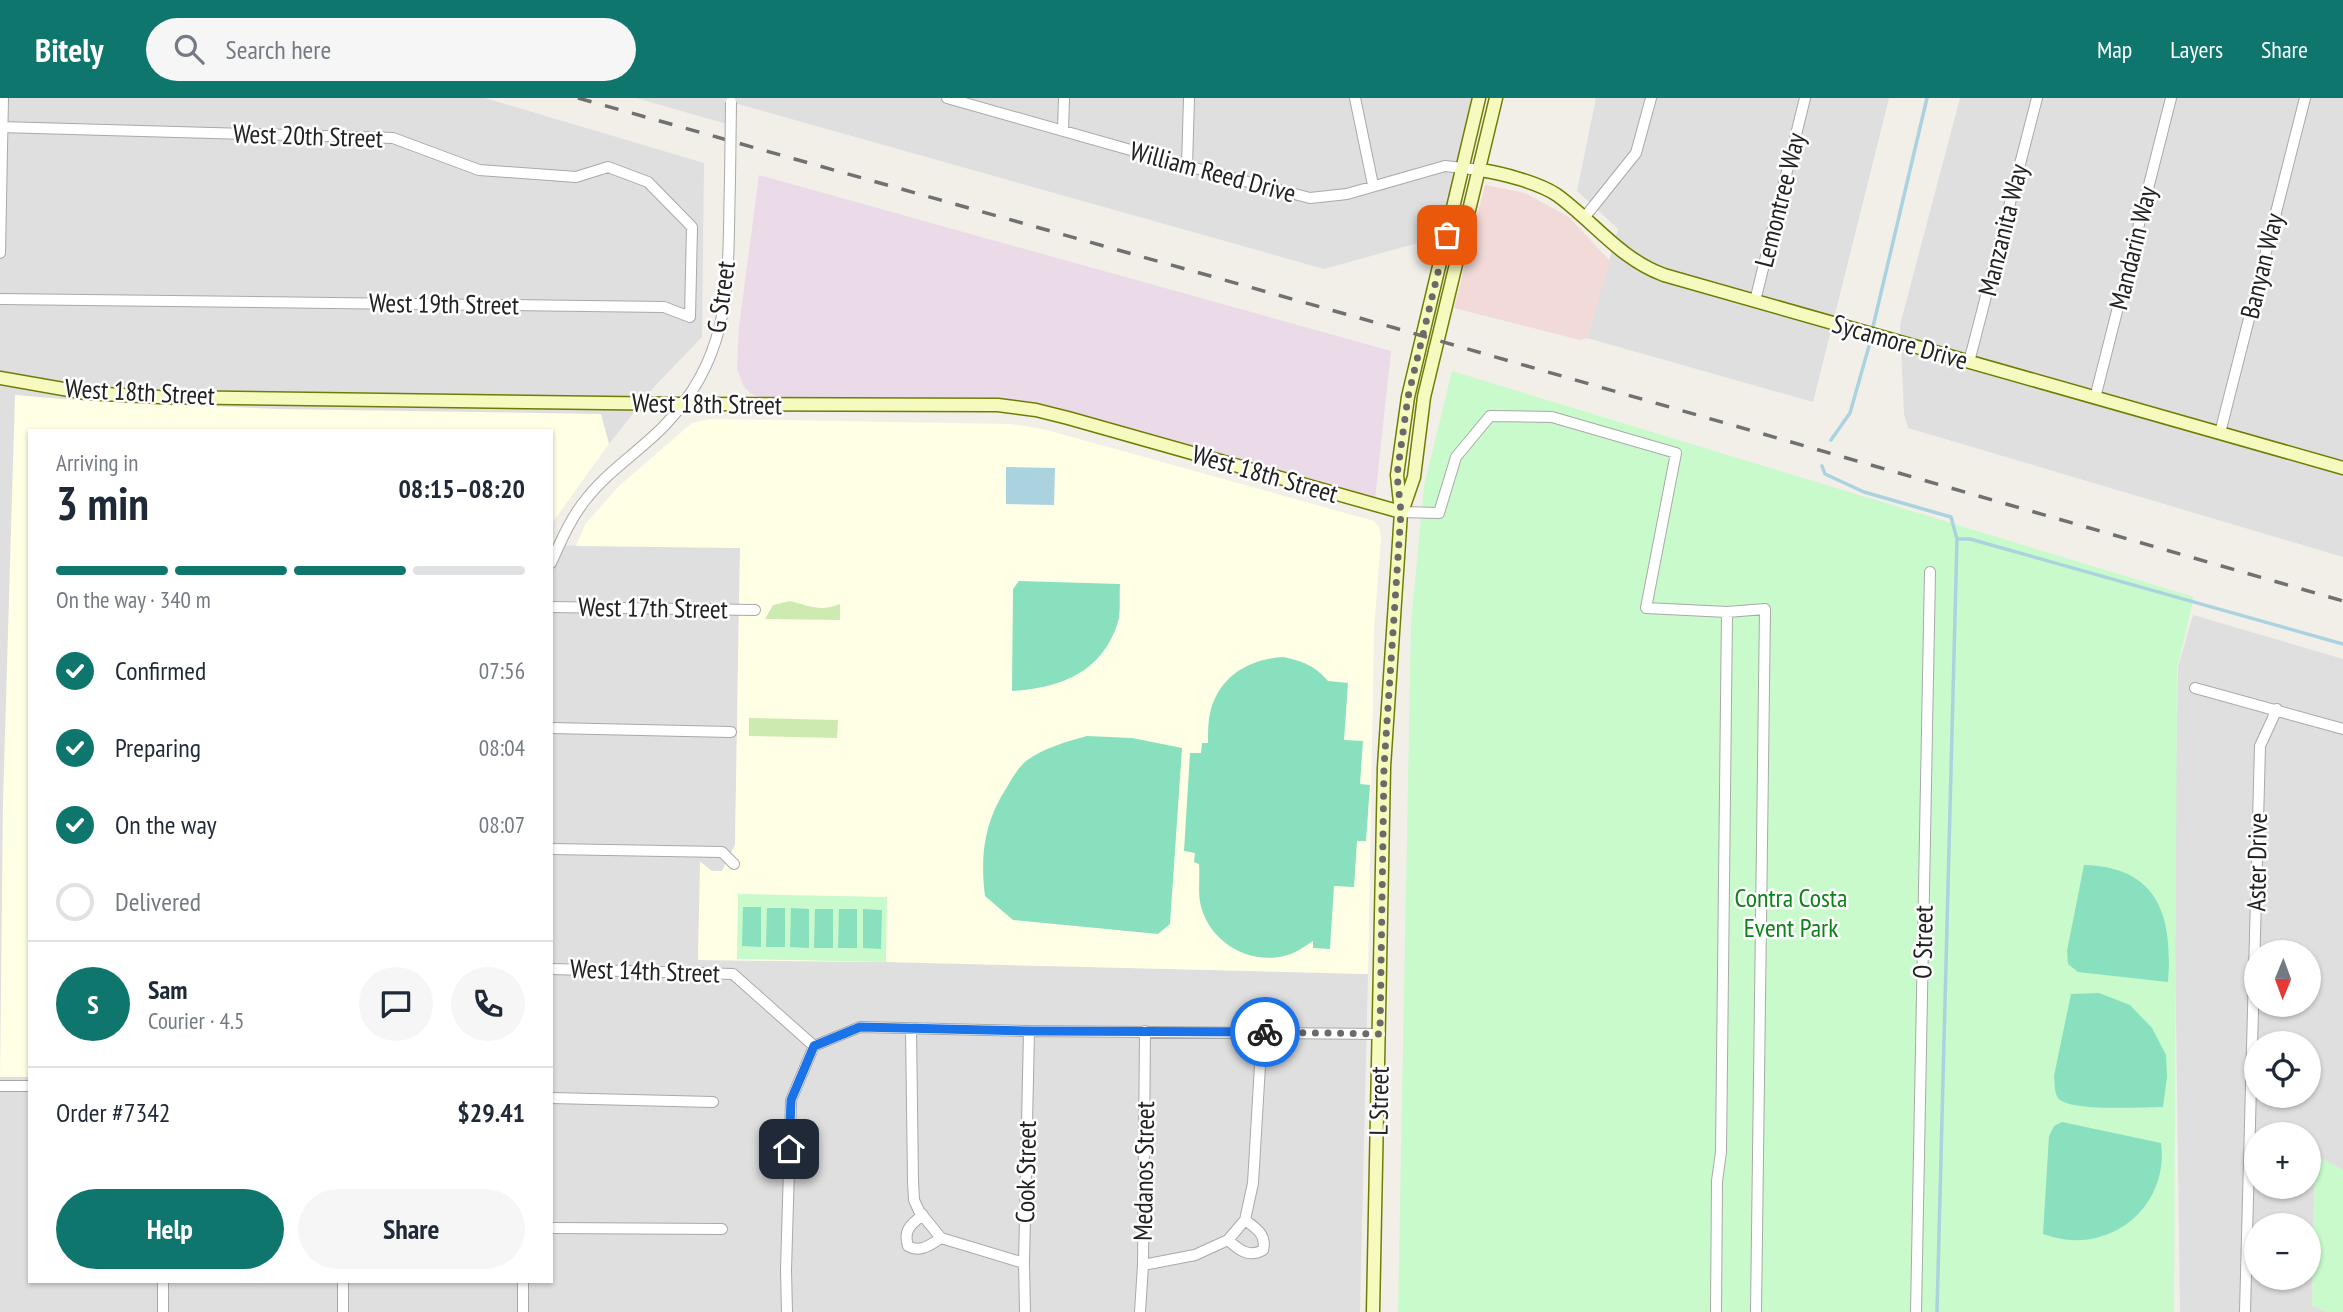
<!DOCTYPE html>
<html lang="en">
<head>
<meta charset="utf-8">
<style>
  body { margin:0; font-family:"PT Sans Narrow",sans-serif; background:#f6f6f7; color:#1f2937; height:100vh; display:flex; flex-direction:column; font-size:26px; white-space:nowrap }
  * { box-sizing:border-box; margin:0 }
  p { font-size:23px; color:#747a83 }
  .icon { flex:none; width:38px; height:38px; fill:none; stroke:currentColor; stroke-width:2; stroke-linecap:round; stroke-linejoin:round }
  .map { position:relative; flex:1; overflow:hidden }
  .sheet { position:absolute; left:28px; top:331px; width:525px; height:854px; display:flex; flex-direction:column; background:#fff; border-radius:0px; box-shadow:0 2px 5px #0004 }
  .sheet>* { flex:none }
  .needle { width:46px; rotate:181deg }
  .fabs { position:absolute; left:2244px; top:842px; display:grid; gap:14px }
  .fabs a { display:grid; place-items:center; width:77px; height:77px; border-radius:50%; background:#fff; box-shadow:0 2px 5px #0004; font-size:35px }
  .pin { position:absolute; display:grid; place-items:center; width:60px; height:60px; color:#fff; margin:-30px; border-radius:14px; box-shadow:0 4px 10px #0006 }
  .courier { position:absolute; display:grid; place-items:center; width:70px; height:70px; margin:-35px; border:5px solid #1a73e8; border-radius:50%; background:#fff; color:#222; box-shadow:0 2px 9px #0007 }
  .headline em { font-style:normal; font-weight:700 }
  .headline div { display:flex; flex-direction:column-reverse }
  .headline { display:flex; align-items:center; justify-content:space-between; height:119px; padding:0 28px }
  h1 { font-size:46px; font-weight:700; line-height:52px }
  .bar { display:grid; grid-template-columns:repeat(4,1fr); gap:10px 7px; align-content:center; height:84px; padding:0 28px }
  .bar i { height:9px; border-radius:5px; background:#e0e1e3 }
  .bar .selected { background:#0f766e }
  .bar p { grid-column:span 4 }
  .line { display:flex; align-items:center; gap:18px; padding:0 28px; border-top:2px solid #e0e1e3 }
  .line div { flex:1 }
  .round { display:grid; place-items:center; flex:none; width:74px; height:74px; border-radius:37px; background:#f6f6f7 }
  ol { padding:0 28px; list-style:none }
  li { display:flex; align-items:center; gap:21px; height:77px }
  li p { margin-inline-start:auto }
  li .icon { padding:7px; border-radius:50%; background:#0f766e; color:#fff; stroke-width:4 }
  li:last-child { color:#747a83 }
  li i { width:38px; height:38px; border:4px solid #e0e1e3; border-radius:50% }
  .action { display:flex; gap:14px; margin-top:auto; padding:14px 28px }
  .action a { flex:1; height:80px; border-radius:42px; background:#0f766e; color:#fff; font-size:28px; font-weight:700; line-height:80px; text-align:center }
  .action a+a { background:#f6f6f7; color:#1f2937 }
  header { display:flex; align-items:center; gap:42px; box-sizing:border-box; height:98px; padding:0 35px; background:#0f766e; color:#fff }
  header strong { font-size:33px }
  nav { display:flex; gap:38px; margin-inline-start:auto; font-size:24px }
  .search { width:490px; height:63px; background:#f6f6f7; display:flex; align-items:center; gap:18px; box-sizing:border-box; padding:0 24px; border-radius:38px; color:#747a83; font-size:26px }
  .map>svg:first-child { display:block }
</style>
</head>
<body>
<header>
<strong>Bitely</strong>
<div class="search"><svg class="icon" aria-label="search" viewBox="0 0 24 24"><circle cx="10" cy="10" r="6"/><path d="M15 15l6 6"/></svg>Search here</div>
<nav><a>Map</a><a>Layers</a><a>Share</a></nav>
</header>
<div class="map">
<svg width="2343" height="1214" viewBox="0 0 2343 1214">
  <rect width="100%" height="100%" fill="#f2efe9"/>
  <path fill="#e0dfdf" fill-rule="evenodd" d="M0 0H485L704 65 702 239 654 289 609 346 551 427V332H30V1183H551V447L740 450 735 747 722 773H712L701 764 698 862 886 864 1368 876 1360 1214H0Z
    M636 0H1479L1447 137 1324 171 731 4 730 27Z
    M1596 0H1889L1813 304 1587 240 1618 131 1577 93Z
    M1960 0H2343V459L1908 330 1904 316 1900 227Z
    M2193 517 2343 561V1072L2315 1058 2312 1207 2326 1214H2180L2174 771 2178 569ZM2256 854H2308V906H2256ZM2256 945H2308V998H2256ZM2256 1036H2308V1088H2256ZM2256 1127H2308V1180H2256Z"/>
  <path fill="#f2dad9" d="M1485 87 1525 95 1569 119 1610 163 1587 240 1580 242 1454 210Z"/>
  <path fill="#ebdbe8" d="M759 77 1391 253 1375 402 1050 309 1012 305 762 300 751 296 743 287 737 270 739 229Z"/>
  <path fill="#ffffe5" d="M15 297 74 302 277 311 601 316 609 346 551 427V332H30V979H0L3 704Z
    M710 321 1011 326 1047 332 1374 423 1379 429 1381 439 1374 532 1368 876 886 864 698 862 700 764 712 773H722L735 747 740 450 576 448 586 425 620 387 692 325Z"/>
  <path fill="#cdebb0" d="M790 503C809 508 821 514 840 506V522L765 521 773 507Z
    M749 620 838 622 837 640 749 638Z"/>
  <path fill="#c8facc" d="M1452 273 2194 499 2177 571 2174 1214H1398L1411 526 1424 388Z
    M738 796 887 799 886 864 737 861Z
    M2315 1057 2343 1072V1214H2326L2312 1207Z"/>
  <path fill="#88e0be" d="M1019 483 1120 486C1119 498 1121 512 1118 524 1102 575 1060 590 1012 593L1013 491Z
    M1283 559C1303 563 1315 568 1328 583L1348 585 1344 642 1363 643 1360 686 1370 687 1366 743H1357L1354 789 1334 788 1330 851 1313 850V843C1304 849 1294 856 1284 858 1247 867 1207 842 1200 804 1198 792 1200 778 1199 766L1194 764 1195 755 1184 753 1190 655H1201L1202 645H1208C1208 634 1208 622 1211 611 1221 577 1250 561 1283 559Z
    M1087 638 1132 640 1182 650 1170 826 1158 836 1013 822 985 798C980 758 984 724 1007 689 1012 680 1018 670 1026 663 1043 650 1066 644 1087 638Z
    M2084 767C2159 769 2173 819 2168 884L2078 874 2068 866 2067 853Z
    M743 809H761V849L742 848Z
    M767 810H785V849H766Z
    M791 810 809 811V850L790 849Z
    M815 811H833V850H814Z
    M839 811H857V850H838Z
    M863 811 882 812 881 851 863 850Z
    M2099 895 2130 907 2152 930 2166 957 2167 979 2163 1009C2143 1009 2069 1014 2058 1000 2054 994 2055 985 2054 978L2071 896Z
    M2062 1024 2161 1045C2168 1094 2132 1139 2081 1142 2068 1143 2056 1140 2043 1136L2049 1038 2054 1028Z"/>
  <path fill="#aad3df" d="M1006 369 1055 370 1054 407 1006 406Z"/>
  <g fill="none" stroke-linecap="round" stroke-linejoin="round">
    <path stroke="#aad3df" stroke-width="3.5" d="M1872 233 1927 0
      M1831 342 1850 315 1871 241
      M1822 368 1825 376 1864 394 1951 419 1957 441 1937 1214
      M1957 441H1970L2343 546"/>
    <g stroke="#a9a9a9" stroke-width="12">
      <path id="street" d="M947 0 1187 68 1310 100 1347 96 1445 68 1480 72
        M1355 0 1373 87
        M0 29 393 40 479 72 576 79 608 69 648 84 692 129 690 219 664 209 0 201
        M1063 33 1064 0
        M1187 68 1189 0
        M1584 120 1636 55 1651 0
        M0 155 3 0
        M1755 203 1805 0
        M1969 264 2037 0
        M2095 300 2171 0
        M2220 335 2305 0
        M1401 414 1439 415 1456 359 1490 318 1552 319 1676 355 1646 510 1727 514 1765 511 1756 1214
        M551 465C561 443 571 419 587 400 609 372 640 353 665 327 736 253 727 177 730 83
        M551 509 755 512
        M2195 590 2343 631
        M551 630 731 634
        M551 751 722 754 734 766
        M551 871 733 876 814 948 860 929 1029 933 1380 936
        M911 930 913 1083 914 1102 919 1113 941 1140 1024 1165
        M0 988H30
        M551 1000 713 1004
        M923 1117C911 1126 903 1132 908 1148 920 1155 930 1147 941 1140
        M551 1130 722 1131
        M1228 1142C1239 1152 1249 1160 1263 1152 1267 1137 1256 1130 1245 1122
        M1143 1167 1195 1157 1228 1142 1245 1122 1253 1085 1262 934
        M523 1183V1214
        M163 1214V1183
        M343 1214V1183
        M787 1214 786 1172 791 1002 814 948
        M1025 1214 1024 1165 1029 933
        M1140 1214 1143 1167 1145 933
        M1716 1214 1717 1083 1721 1054 1727 514
        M1916 1214 1930 474
        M2245 1214 2260 648 2277 611"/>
    </g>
    <g stroke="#707d05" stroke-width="15">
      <path id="secondary" d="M1480 72C1502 75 1539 85 1557 97 1594 124 1620 161 1664 177L2343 370
        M0 280 86 295 159 299 683 306 998 307 1036 312 1068 320 1401 414
        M1403 411 1414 379 1424 299 1496 0
        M1373 1214 1384 669 1401 414 1397 377 1408 299 1479 0"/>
    </g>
    <use href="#street" stroke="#fff" stroke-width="10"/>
    <use href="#secondary" stroke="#f7fabf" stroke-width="12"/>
    <path stroke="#707070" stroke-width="3.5" stroke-dasharray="14 14" stroke-linecap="butt" d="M578 0 1395 230 2343 503"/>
    <g stroke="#a9a9a9" stroke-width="12" stroke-linecap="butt">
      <path id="street-bridge" d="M730 83 731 4"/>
    </g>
    <use href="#street-bridge" stroke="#fff" stroke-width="10"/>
  </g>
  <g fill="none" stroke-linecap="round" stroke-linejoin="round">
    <path stroke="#6b6a68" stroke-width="7" stroke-dasharray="0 12.6" d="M1265 934 1380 936 1384 669 1401 414 1397 377 1408 299 1447 137"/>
    <path stroke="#1a73e8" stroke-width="9" d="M789 1051 791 1002 814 948 860 929 1029 933 1265 934"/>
  </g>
  <g text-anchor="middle" stroke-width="5" stroke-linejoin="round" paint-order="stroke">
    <g font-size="26" fill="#222" stroke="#fff">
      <text transform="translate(308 38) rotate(2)" y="9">West 20th Street</text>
      <text transform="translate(1213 74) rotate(15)" y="9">William Reed Drive</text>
      <text transform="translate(1780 102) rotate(-76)" y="9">Lemontree Way</text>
      <text transform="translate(2003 132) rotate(-76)" y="9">Manzanita Way</text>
      <text transform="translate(2133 150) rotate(-76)" y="9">Mandarin Way</text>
      <text transform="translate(2262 168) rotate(-76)" y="9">Banyan Way</text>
      <text transform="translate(721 199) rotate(-82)" y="9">G Street</text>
      <text transform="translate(444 206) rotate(1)" y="9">West 19th Street</text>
      <text transform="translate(1900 244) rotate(16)" y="9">Sycamore Drive</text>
      <text transform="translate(140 294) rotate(3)" y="9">West 18th Street</text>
      <text transform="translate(707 306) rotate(1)" y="9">West 18th Street</text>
      <text transform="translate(1265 376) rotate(16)" y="9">West 18th Street</text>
      <text transform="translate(653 510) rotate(1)" y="9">West 17th Street</text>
      <text transform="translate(2257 764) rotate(-89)" y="9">Aster Drive</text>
      <text transform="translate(1923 844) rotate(-89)" y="9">O Street</text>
      <text transform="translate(645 873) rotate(2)" y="9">West 14th Street</text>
      <text transform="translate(1379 1003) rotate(-89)" y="9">L Street</text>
      <text transform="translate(1144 1073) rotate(-89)" y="9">Medanos Street</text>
      <text transform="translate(1026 1074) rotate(-89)" y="9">Cook Street</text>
    </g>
    <g font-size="26" fill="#0c8416" stroke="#fff">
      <text x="1791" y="809">Contra Costa<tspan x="1791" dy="30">Event Park</tspan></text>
    </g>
  </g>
</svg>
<div class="fabs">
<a><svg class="needle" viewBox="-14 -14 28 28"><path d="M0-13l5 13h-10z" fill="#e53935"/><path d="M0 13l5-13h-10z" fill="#747a83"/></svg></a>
<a><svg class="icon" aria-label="locate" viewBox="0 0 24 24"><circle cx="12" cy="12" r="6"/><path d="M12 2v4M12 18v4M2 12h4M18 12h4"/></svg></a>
<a>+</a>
<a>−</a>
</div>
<div class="pin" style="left:1447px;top:137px;background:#ea580c"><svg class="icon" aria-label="bag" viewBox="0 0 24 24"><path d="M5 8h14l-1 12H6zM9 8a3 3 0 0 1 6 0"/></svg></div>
<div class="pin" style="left:789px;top:1051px;background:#1f2937"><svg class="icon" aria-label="home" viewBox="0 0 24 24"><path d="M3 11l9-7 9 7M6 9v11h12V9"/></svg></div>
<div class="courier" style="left:1265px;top:934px"><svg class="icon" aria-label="bike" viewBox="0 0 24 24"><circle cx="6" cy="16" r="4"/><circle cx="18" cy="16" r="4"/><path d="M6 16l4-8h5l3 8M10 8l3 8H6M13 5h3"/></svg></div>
<section class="sheet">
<div class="headline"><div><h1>3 min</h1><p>Arriving in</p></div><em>08:15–08:20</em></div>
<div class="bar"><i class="selected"></i><i class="selected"></i><i class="selected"></i><i></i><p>On the way · 340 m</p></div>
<ol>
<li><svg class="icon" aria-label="check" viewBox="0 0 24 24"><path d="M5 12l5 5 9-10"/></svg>Confirmed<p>07:56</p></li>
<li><svg class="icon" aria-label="check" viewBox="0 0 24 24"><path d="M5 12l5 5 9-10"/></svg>Preparing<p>08:04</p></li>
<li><svg class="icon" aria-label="check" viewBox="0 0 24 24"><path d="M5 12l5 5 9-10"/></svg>On the way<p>08:07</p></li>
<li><i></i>Delivered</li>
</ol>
<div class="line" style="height:126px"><b class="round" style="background:#0f766e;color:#fff">S</b><div><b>Sam</b><p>Courier · 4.5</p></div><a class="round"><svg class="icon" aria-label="chat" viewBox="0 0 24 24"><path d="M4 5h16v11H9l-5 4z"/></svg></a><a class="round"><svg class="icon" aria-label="phone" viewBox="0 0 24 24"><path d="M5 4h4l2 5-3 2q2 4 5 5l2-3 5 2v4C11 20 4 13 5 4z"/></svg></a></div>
<div class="line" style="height:91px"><div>Order #7342</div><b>$29.41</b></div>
<div class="action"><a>Help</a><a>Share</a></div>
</section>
</div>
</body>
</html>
